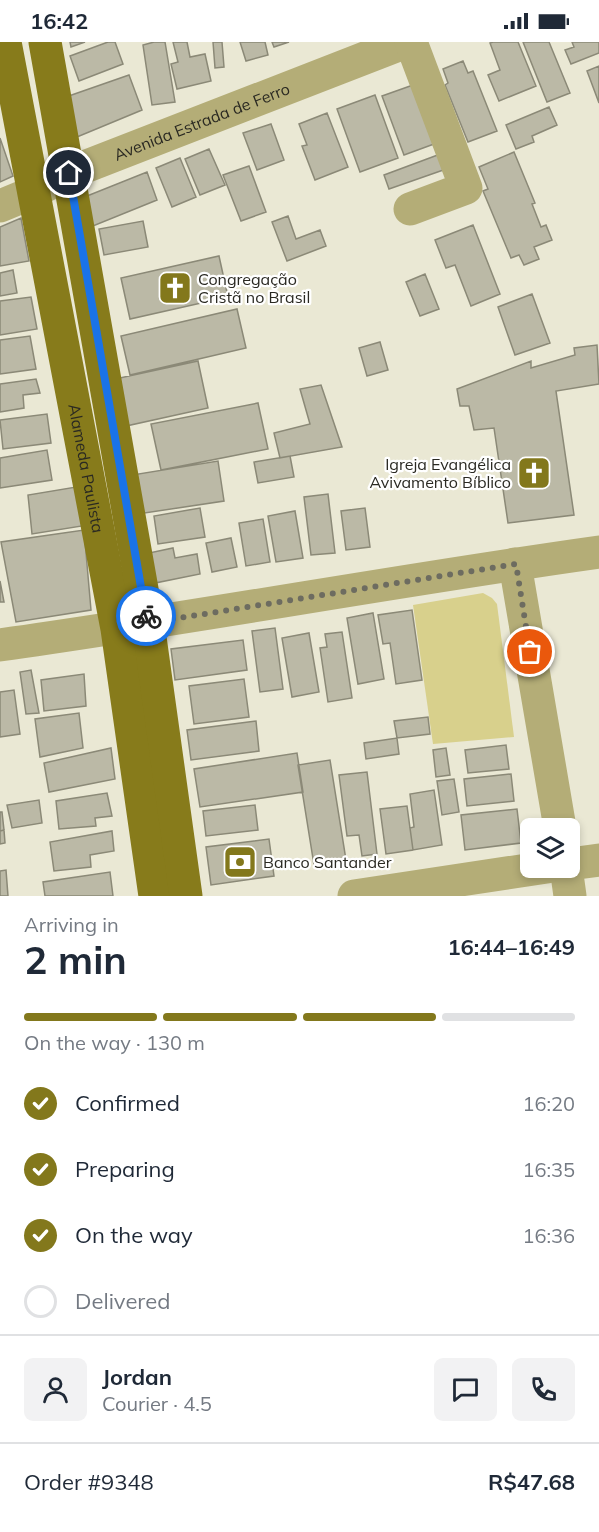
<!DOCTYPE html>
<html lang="en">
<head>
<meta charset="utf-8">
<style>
  body { margin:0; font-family:Mulish,sans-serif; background:#f2f2f3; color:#1f2937; height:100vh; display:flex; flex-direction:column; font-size:22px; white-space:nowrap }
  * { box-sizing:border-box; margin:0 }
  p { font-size:20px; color:#747a83 }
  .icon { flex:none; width:33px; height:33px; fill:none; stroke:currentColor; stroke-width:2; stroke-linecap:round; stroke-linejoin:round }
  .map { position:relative; height:854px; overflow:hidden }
  .sheet { display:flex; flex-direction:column; background:#fff; flex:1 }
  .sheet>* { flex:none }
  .tools { position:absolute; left:520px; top:776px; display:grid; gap:12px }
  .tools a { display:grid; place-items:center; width:60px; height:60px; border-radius:9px; background:#fff; box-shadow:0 3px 9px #0003; font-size:30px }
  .pin { position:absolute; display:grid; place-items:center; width:51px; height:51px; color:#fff; margin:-26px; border:3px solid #fff; border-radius:50%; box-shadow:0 2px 6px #0007 }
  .courier { position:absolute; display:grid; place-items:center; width:60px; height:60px; margin:-30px; border:4px solid #1a73e8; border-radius:50%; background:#fff; color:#222; box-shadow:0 2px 8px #0007 }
  .overview em { font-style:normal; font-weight:700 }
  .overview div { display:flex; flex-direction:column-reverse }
  .overview { display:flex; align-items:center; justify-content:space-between; height:102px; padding:0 24px }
  h1 { font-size:39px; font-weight:700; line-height:45px }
  .bar { display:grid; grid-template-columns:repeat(4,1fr); gap:9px 6px; align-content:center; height:72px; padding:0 24px }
  .bar i { height:8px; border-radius:4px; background:#e0e1e3 }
  .bar .on { background:#83781c }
  .bar p { grid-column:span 4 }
  .line { display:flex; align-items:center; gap:15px; padding:0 24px; border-top:2px solid #e0e1e3 }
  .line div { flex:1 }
  .round { display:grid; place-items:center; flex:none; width:63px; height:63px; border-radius:9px; background:#f2f2f3 }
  ol { padding:0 24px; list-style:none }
  li { display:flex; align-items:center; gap:18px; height:66px }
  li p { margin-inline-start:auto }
  li .icon { padding:6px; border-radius:50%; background:#83781c; color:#fff; stroke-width:4 }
  li:last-child { color:#747a83 }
  li i { width:33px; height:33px; border:3px solid #e0e1e3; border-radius:50% }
  .status { display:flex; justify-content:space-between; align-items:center; height:42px; padding:0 30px; background:#fff; direction:ltr }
  .status svg { height:16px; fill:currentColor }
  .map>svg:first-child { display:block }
</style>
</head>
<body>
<div class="status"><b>16:42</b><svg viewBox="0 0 49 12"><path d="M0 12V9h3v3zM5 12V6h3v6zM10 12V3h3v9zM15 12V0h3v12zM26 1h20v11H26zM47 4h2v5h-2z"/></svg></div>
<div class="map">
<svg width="599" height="854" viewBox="0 0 599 854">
  <rect width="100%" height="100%" fill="#eae8d4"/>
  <path fill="#d8d08c" d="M483 551 492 556 497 562 514 695 433 702 413 563Z"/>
  <path fill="#bbb9a6" stroke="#8b8977" stroke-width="1.5" d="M70 0H85L71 5Z
    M108 0H115L123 22 79 39 70 14Z
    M154 0H165L175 60 152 63 143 3Z
    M173 0H187L190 15 205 12 211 39 177 47 171 22 178 20Z
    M213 0H222L224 25 215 26Z
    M240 0H265L268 13 246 19Z
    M272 0H289L274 5Z
    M493 0H518L536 44 499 59 488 33 500 28 490 1Z
    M523 0H549L570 51 547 60Z
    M572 0H599V11L571 22 565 8 574 5Z
    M463 19 468 31 473 29 497 89 468 100 445 43 448 41 443 27Z
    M599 24V61L587 29Z
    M129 33 142 68 77 95 63 56Z
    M413 43 434 102 404 113 382 54Z
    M375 53 398 116 360 130 337 67Z
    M549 65 557 83 532 94 534 100 516 107 506 83Z
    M327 71 348 125 315 138 302 104 307 103 299 82Z
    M271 82 284 118 257 128 243 91Z
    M0 96 13 134 0 140Z
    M209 107 225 143 200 153 185 117Z
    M514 110 535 161 532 162 541 185 546 183 552 198 534 205 539 217 524 223 519 213 511 216 483 149 488 147 479 125Z
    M443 111 449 126 389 147 384 133Z
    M180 116 196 155 172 165 156 126Z
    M249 124 266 170 241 179 223 133Z
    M147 130 157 158 88 186 82 156Z
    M288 174 296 197 320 188 326 204 287 219 272 180Z
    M21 176 29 219 0 224V185Z
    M143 179 148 205 104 213 99 187Z
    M473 183 500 252 471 264 455 223 446 226 435 198Z
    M219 214 228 255 130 277 121 236Z
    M13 228 17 251 0 254V231Z
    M425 232 439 267 420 274 406 240Z
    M532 252 550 301 515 313 498 265Z
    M31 255 37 287 0 293V259Z
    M237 267 246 306 130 333 121 294Z
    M30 294 36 327 0 332V298Z
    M380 300 388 328 367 334 359 306Z
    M597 303 599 342 556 349 574 473 508 481 494 386 474 388 469 364H460L457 347 531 319V326L575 313 574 306Z
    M198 319 208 366 126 384 115 337Z
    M36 337 40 351 23 353 24 366 0 370V342Z
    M321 343 342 405 280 416 274 391 310 382 300 347Z
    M258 361 268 407 161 428 151 382Z
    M47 372 51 401 3 407 0 378Z
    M47 408 52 438 0 446V416Z
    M290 414 294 435 258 441 254 420Z
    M218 419 224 459 138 472 132 433Z
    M76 445 82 484 32 492 28 453Z
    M328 452 335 511 311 513 304 455Z
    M200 466 205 495 158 502 154 474Z
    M365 466 370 505 346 508 341 469Z
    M295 469 303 516 276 520 268 474Z
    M263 477 270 520 246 524 239 481Z
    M84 488 91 568 16 580 1 500Z
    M231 496 237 525 212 530 206 501Z
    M173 506 175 516 197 512 200 532 155 541 149 511Z
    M0 539 4 560H0Z
    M412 568 422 638 396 642 390 601 383 602 378 573Z
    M373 571 384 637 358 642 347 576Z
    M275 586 283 647 260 650 252 589Z
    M342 590 352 656 328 660 320 606 327 605 325 592Z
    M309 591 319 650 292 655 282 596Z
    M243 598 247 628 175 638 171 607Z
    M31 628 39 671 26 672 20 630Z
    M84 632 86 664 44 669 41 638Z
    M244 637 249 675 194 682 189 644Z
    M14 648 20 692 0 695V650Z
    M79 671 83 706 40 715 35 677Z
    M428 675 430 692 397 696 394 679Z
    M256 679 259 709 191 718 187 688Z
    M397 696 399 712 366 717 364 701Z
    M506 703 509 727 468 731 465 708Z
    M111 706 115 737 49 750 44 721Z
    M446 706 450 733 436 735 433 708Z
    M297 711 303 750 200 765 194 727Z
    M330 718 346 818 314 823 298 723Z
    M367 730 377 812 362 814 359 793 347 794 339 733Z
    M511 732 514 759 467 764 464 737Z
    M454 737 459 770 442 773 437 739Z
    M434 748 442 803 413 808 410 786 414 785 410 752Z
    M107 751 112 774 95 776 96 784 59 787 56 759Z
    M39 758 42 781 12 786 7 763Z
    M255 763 258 788 206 794 203 769Z
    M407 764 413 808 386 812 380 767Z
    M517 767 521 801 465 808 461 773Z
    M0 770H2L4 788 0 789Z
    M4 788 5 801 0 802V789Z
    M112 789 114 809 90 813 91 825 54 829 50 800Z
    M269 797 274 834 211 843 206 805Z
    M6 828 8 854H0V829Z
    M110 830 113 854H45L43 840Z"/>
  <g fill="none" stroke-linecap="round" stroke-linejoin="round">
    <g stroke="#b4ad77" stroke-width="33">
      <path id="s1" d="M0 164 34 150 69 131 406 0"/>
      <path d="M410 167 466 146 411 0"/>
      <path d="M515 522 560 786"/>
      <path d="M0 603C200 575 399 538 599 510"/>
      <path d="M570 822 599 818"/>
      <path d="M566 825 570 854"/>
      <path d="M354 854 547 825"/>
    </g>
    <g stroke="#877b1b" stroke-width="33">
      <path id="s2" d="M5 0 117 587 155 854"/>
      <path d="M45 0 148 581 186 854"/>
    </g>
  </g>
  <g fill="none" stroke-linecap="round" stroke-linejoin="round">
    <path stroke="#6d6c60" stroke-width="6" stroke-dasharray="0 10.8" d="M146 574 148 581 516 522 530 610"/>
    <path stroke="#1a73e8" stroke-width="8" d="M69 131 146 574"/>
  </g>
  <defs>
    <g id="church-square" transform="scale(1.725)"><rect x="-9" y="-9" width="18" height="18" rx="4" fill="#83781c" stroke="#fff"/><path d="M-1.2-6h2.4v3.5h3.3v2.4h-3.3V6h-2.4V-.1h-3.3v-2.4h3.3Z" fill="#fff"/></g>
    <g id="bank-square" transform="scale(1.725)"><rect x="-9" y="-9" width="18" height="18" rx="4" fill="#83781c" stroke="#fff"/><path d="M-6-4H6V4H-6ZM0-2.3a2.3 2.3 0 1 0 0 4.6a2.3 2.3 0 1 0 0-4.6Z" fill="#fff"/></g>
  </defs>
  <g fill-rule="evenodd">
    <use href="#church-square" x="175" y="246"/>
    <use href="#church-square" x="534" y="431"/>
    <use href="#bank-square" x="240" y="820"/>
  </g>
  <g text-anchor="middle" stroke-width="4.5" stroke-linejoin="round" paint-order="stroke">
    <g font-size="16" fill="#2a2922" stroke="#fff">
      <text dy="6" stroke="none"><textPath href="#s1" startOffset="219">Avenida Estrada de Ferro</textPath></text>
      <text dy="6" stroke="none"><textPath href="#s2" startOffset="434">Alameda Paulista</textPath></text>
    </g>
    <g font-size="16" fill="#2a2922" stroke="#fff" text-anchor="start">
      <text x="198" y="243">Congregação<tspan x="198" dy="18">Cristã no Brasil</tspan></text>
      <text x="511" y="428" text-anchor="end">Igreja Evangélica<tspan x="511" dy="18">Avivamento Bíblico</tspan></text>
      <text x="263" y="826">Banco Santander</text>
    </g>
  </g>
</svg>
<div class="tools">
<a><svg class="icon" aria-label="layers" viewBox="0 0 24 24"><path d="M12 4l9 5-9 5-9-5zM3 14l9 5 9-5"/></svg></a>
</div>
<div class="pin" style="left:530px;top:610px;background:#ea580c"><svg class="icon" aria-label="bag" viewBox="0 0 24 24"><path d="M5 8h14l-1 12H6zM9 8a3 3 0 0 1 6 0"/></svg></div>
<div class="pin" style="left:69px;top:131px;background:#1f2937"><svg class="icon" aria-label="home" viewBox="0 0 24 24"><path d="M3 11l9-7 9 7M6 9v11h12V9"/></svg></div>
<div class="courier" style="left:146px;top:574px"><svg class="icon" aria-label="bike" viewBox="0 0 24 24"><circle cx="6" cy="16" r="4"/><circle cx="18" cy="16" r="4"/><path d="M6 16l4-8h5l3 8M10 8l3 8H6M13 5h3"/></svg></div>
</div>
<section class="sheet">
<div class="overview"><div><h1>2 min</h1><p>Arriving in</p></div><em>16:44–16:49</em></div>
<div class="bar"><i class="on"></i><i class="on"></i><i class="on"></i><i></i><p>On the way · 130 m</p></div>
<ol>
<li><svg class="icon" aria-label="check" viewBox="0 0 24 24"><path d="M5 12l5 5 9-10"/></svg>Confirmed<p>16:20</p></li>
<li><svg class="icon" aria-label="check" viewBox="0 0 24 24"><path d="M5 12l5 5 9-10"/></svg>Preparing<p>16:35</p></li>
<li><svg class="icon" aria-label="check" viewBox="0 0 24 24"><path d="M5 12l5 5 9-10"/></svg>On the way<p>16:36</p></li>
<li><i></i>Delivered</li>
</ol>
<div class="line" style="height:108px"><a class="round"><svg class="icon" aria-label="person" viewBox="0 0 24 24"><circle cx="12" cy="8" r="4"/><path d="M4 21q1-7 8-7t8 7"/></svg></a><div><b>Jordan</b><p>Courier · 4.5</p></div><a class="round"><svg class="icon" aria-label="chat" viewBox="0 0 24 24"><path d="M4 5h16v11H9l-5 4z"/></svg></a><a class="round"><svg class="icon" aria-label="phone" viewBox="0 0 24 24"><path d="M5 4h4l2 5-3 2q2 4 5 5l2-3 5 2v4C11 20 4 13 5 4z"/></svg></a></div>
<div class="line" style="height:78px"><div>Order #9348</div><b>R$47.68</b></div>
</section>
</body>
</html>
